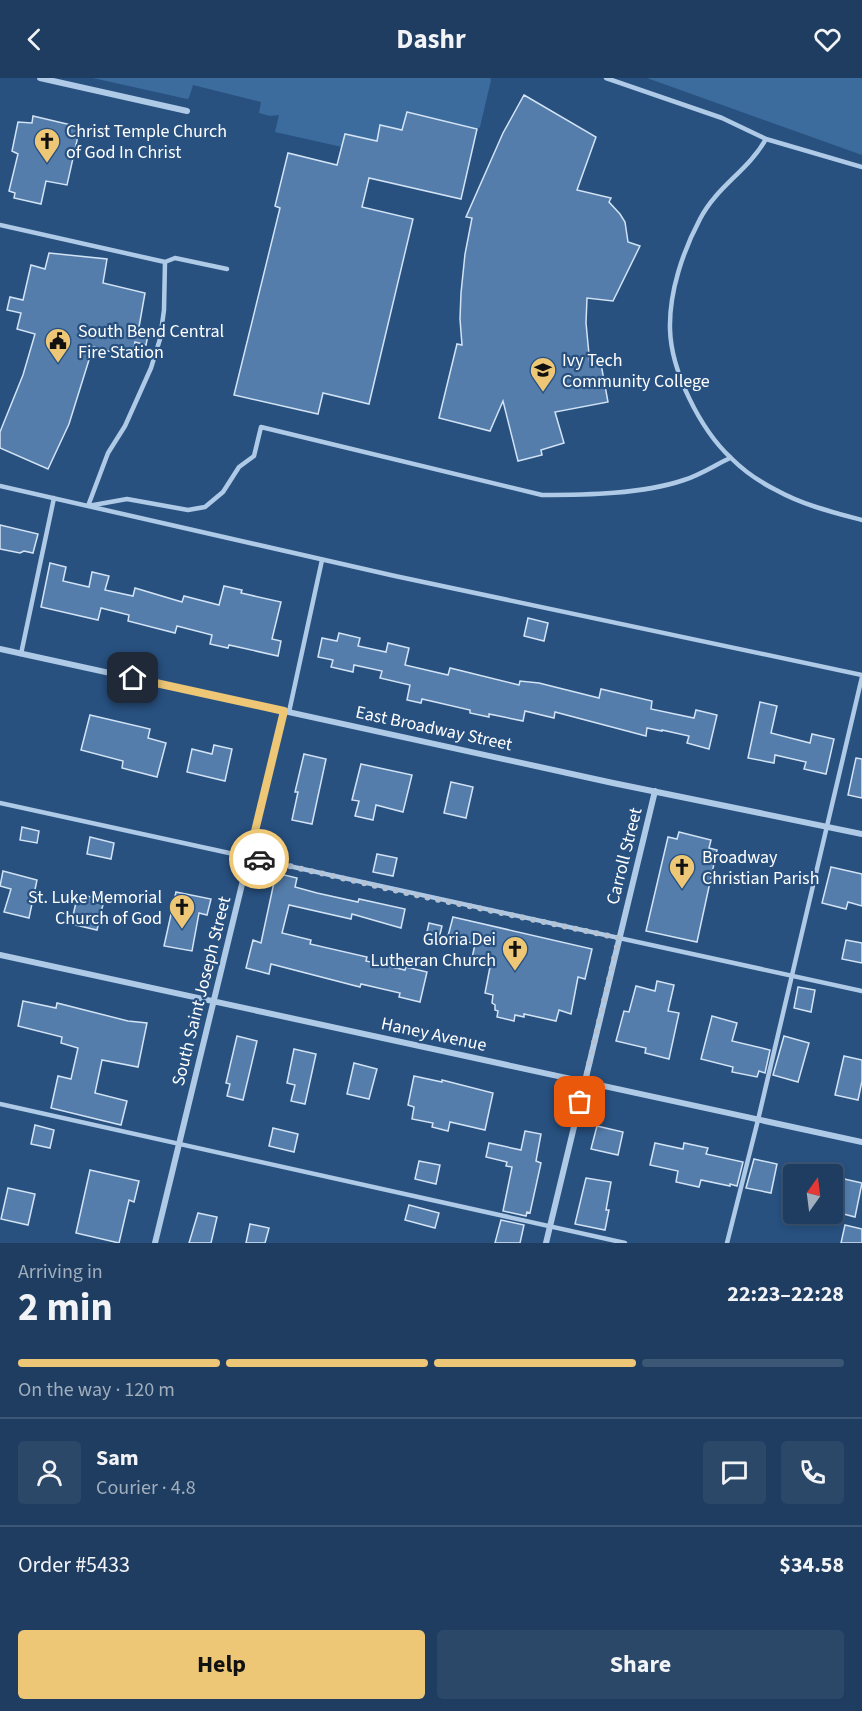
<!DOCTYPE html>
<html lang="en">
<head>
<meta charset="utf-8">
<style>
  body { margin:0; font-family:"Source Sans 3",sans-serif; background:#2b4869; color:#f1f3f6; height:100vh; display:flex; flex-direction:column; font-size:22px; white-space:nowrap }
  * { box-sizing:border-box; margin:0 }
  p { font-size:20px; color:#a1aebd }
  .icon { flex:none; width:33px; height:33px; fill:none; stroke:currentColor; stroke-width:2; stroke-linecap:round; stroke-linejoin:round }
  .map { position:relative; height:1165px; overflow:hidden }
  .panel { display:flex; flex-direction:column; background:#1e3d60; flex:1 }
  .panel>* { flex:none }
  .needle { width:39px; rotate:14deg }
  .tools { position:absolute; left:783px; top:1086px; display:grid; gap:12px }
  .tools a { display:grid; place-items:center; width:60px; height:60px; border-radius:6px; background:#1e3d60; box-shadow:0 3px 9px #0003,0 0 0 2px #3c5675; font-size:30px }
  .pin { position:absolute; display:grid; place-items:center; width:51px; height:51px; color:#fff; margin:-26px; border-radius:12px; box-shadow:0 3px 9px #0006 }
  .courier { position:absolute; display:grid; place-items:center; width:60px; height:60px; margin:-30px; border:4px solid #edc775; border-radius:50%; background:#fff; color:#222; box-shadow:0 2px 8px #0007 }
  .headline em { font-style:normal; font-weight:700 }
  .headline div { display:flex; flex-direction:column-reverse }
  .headline { display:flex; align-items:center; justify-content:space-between; height:102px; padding:0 18px }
  h1 { font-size:39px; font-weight:700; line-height:45px }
  .bar { display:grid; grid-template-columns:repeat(4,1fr); gap:9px 6px; align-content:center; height:72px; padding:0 18px }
  .bar i { height:8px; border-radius:4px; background:#3c5675 }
  .bar .active { background:#edc775 }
  .bar p { grid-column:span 4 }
  .line { display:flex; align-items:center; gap:15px; padding:0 18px; border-top:2px solid #3c5675 }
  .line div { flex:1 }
  .round { display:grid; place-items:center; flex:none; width:63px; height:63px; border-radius:6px; background:#2b4869 }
  .primary-button { display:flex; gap:12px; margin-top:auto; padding:12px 18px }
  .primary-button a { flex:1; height:69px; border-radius:6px; background:#edc775; color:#111; font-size:24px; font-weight:700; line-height:69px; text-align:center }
  .primary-button a+a { background:#2b4869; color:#f1f3f6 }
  header { display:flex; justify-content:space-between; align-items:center; height:78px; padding:0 18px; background:#1e3d60; font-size:27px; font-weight:700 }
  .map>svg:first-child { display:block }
</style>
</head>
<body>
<header><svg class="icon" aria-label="back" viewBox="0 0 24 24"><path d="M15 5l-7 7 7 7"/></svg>Dashr<svg class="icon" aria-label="heart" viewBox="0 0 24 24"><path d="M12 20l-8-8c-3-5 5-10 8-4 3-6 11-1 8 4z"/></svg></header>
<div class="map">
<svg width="862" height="1165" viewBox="0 0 862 1165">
  <rect width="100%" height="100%" fill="#285180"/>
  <path fill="#3c6b9d" d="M93 0H490L491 2 480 49 477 51 402 52 381 47 377 63 342 69 275 54 279 37 270 38 259 35 261 24 193 7 189 20 187 21Z
    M647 0H862V77Z"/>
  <path fill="#547dab" stroke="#d2e3f5" stroke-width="1.5" d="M524 17 596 59 577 112 611 120 609 124 620 136 625 144 628 164 640 168 613 223 587 220 586 245 590 287 601 286 608 324 555 334 564 365 541 372 542 377 518 383 503 323 490 353 439 340 457 266 462 267 460 241 461 215 465 176 472 140 466 139 503 55Z
    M407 34 477 51 461 121 369 100 362 129 413 141 369 326 323 315 318 336 234 317 280 130 275 128 288 75 337 87 345 56 377 63 380 47 402 52Z
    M33 38 80 49 67 107 46 103 41 126 14 120 15 115 9 113 18 76 12 73 18 44 32 45Z
    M49 175 107 181 103 205 145 215 139 249 149 252 146 267 135 264 132 279 93 269 69 346 48 391 0 370V354L23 297 35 256 17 251 21 235 7 232 10 219 23 222 31 187 45 191Z
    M0 447 38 456 33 475 24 473 20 475 0 471Z
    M50 485 66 489 63 503 89 509 92 494 109 498 105 512 133 518 135 510 182 524 184 518 219 527 224 508 242 512 241 515 281 524 272 561 281 563 278 578 229 567 228 570 210 566 212 557 177 548 175 555 128 543 129 537 101 530 98 542 41 529Z
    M528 540 548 545 544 563 524 558Z
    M339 555 360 560 358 568 386 574 388 565 409 570 405 587 448 597 450 590 519 607 520 603 539 605 599 620 601 611 652 623 651 631 694 640 696 632 717 637 709 671 687 665 689 658 662 652V653L647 650 646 658 555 634 554 640 525 633 523 643 489 636V639L470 635V632L422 621 421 625 407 622 410 607 380 600 382 593 354 587 353 594 331 589 333 582 318 579 322 560 337 563Z
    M760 624 777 628 771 655 810 665 812 656 834 661 826 696 804 691 806 684 775 677 774 685 748 680Z
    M90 637 150 651 148 660 166 665 157 699 122 690 123 683 81 672Z
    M214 667 232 671 225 703 187 694 192 671 212 676Z
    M304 676 326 681 312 746 292 742 298 714H295Z
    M856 680 862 681V720L848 717Z
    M361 686 412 697 403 734 376 727 373 742 355 738 359 723 352 722Z
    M451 704 473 709 466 740 444 735Z
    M22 749 39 753 37 765 20 762Z
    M679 754 711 762 709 770 717 772 697 864 646 853 668 759 677 761Z
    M90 759 114 765 111 781 87 776Z
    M377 776 397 780 393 798 373 794Z
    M831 789 862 796V828L848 824 846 831 822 825Z
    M3 793 37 802 29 840 4 834 11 811 0 808Z
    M276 795 297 800 295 809 317 815 358 824 359 821 405 831 401 850 352 836 351 841 289 827 282 855 311 862 310 866 367 879 366 883 405 892 406 889 427 894 420 924 399 919 400 915 361 906 360 909 271 886 269 896 246 890 253 862 261 865Z
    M176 814 211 821 207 837 199 835 192 873 164 868Z
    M78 816 104 822 97 852 71 846Z
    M453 839 592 871 585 901 578 899 571 936 559 932 556 943 524 936V939L515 937 514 943 497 939 498 933 495 932V927L492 925 493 917 485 915 490 889 471 885 475 866 448 858Z
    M429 845 442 848 438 865 425 863Z
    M846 862 862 865V885L842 881Z
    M657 903 674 907 668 933 679 935 669 981 645 975 646 970 616 963 624 933 629 934 636 908 655 913Z
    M798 909 815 912 811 934 794 930Z
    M23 923 56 930 57 925 128 943 147 945 138 989 102 982 95 1015 127 1023 121 1047 51 1030 58 998 71 1001 78 970 61 965 62 959 18 948Z
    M712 938 737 945 732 963 770 972 765 995 759 993 757 999 732 994 733 989 701 981Z
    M237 958 257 963 243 1022 227 1018 230 1006 226 1005Z
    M784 958 809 965 798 1004 773 997Z
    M294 971 316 976 305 1026 291 1023 295 1007 287 1005Z
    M844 978 862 982V1003L858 1022 835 1017Z
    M354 985 377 991 369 1021 347 1016Z
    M414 998 442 1004V1002L493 1015 485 1052 450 1044 448 1053 432 1049 433 1045 412 1041 414 1029 408 1027Z
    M35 1047 54 1052 50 1070 31 1066Z
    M597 1048 623 1054 618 1077 591 1071Z
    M273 1050 298 1056 294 1074 269 1068Z
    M525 1053 541 1056 536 1083 541 1085 530 1135 527 1134 526 1138 503 1133 512 1089 506 1088 507 1084 486 1079 489 1065 521 1072Z
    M655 1065 683 1071 684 1065 708 1070 706 1076 743 1084 737 1108 730 1106V1108L701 1102 699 1109 676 1104 678 1093 650 1087Z
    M754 1081 777 1086 771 1115 746 1110Z
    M419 1083 440 1087 436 1106 415 1101Z
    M90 1092 139 1103 134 1124 129 1122 119 1165 76 1155Z
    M586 1100 611 1104 606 1132H609L605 1152 575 1146Z
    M840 1100 862 1105 855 1139 832 1133Z
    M8 1110 35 1116 28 1147 1 1141Z
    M409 1127 439 1135 435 1150 405 1142Z
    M198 1135 217 1139 211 1165H189Z
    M501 1142 524 1147 520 1165H495Z
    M250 1146 269 1150 265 1165H246Z
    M845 1147 862 1151V1165H841Z"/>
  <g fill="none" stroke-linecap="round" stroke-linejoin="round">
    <path stroke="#afcae6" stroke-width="4.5" d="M606 0 722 40 766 61 862 89
      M766 61C748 93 717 108 700 141 683 173 669 214 670 251 671 293 700 351 731 380 744 393 760 404 776 412 803 427 832 434 862 442
      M0 147 165 184 175 180 227 191
      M165 184 164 232 160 261 151 290 125 348 108 375 88 428 127 421 188 432 205 429 223 414 239 389 254 378 261 349 542 417C586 417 643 416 684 402 700 397 715 387 730 380
      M0 408 395 498 862 597
      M21 576 54 420
      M289 634 322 482
      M0 725 862 913
      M0 1026 625 1165
      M727 1165 758 1042 862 599"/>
    <path stroke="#afcae6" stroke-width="6" d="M40 0 187 33
      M0 571 613 705 862 756
      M0 877 862 1064
      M155 1165 284 633
      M546 1165 655 713"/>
  </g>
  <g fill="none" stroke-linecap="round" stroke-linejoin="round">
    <path stroke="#b4c2d3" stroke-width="6" stroke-dasharray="0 10.8" d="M259 781 402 814 619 860 580 1024"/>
    <path stroke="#edc775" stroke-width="8" d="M133 600 284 633 249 778 259 781"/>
  </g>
  <defs>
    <g id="church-pin" transform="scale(1.35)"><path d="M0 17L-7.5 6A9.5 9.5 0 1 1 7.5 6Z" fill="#edc775" stroke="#285180"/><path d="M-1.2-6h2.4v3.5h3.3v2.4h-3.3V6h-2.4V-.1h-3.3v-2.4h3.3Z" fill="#111"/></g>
    <g id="civic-pin" transform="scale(1.35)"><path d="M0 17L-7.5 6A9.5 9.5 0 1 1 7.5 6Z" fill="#edc775" stroke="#285180"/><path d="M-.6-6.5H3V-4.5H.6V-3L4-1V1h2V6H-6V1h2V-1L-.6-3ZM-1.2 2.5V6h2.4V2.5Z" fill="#111"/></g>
    <g id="university-pin" transform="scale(1.35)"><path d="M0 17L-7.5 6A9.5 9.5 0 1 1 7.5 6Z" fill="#edc775" stroke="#285180"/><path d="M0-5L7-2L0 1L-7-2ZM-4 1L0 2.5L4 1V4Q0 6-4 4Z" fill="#111"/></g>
  </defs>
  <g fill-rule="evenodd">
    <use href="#church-pin" x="47" y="63"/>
    <use href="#civic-pin" x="58" y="263"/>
    <use href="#university-pin" x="543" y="292"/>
    <use href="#church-pin" x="682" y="789"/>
    <use href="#church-pin" x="182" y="829"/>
    <use href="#church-pin" x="515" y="871"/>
  </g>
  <g text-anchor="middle" stroke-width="4.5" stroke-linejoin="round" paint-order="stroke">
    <g font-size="18" fill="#fff" stroke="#285180" text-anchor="start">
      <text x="66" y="59">Christ Temple Church<tspan x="66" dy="21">of God In Christ</tspan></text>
      <text x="78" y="259">South Bend Central<tspan x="78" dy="21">Fire Station</tspan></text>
      <text x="562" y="288">Ivy Tech<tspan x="562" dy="21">Community College</tspan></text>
      <text x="702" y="785">Broadway<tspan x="702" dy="21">Christian Parish</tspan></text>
      <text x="162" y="825" text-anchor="end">St. Luke Memorial<tspan x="162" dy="21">Church of God</tspan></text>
      <text x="496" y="867" text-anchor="end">Gloria Dei<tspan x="496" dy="21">Lutheran Church</tspan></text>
    </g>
    <g font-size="18" fill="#fff" stroke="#285180">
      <text transform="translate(434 650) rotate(12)" y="6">East Broadway Street</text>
      <text transform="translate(624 778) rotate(-76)" y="6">Carroll Street</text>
      <text transform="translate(201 913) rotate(-76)" y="6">South Saint Joseph Street</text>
      <text transform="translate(434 956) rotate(12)" y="6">Haney Avenue</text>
    </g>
  </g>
</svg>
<div class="tools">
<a><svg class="needle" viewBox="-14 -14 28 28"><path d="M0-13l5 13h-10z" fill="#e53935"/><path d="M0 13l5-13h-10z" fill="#a1aebd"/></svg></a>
</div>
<div class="pin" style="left:580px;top:1024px;background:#ea580c"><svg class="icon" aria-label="bag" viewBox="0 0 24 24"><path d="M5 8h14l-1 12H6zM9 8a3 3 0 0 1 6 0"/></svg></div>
<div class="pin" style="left:133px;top:600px;background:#1f2937"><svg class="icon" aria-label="home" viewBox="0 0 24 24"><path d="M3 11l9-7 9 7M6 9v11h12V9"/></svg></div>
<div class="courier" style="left:259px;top:781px"><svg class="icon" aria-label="car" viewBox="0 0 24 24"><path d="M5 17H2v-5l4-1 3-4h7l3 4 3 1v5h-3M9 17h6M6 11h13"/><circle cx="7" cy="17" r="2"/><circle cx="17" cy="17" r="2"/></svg></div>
</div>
<section class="panel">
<div class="headline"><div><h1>2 min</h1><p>Arriving in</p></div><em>22:23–22:28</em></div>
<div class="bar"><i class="active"></i><i class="active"></i><i class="active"></i><i></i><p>On the way · 120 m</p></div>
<div class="line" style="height:108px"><a class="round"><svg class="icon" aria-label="person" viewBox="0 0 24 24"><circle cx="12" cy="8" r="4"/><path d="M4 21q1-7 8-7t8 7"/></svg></a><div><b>Sam</b><p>Courier · 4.8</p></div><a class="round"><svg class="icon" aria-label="chat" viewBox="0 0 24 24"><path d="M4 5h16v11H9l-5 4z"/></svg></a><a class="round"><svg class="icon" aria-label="phone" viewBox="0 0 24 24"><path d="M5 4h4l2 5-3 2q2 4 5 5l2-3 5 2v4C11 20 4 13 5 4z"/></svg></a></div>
<div class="line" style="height:78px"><div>Order #5433</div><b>$34.58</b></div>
<div class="primary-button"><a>Help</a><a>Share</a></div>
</section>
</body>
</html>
